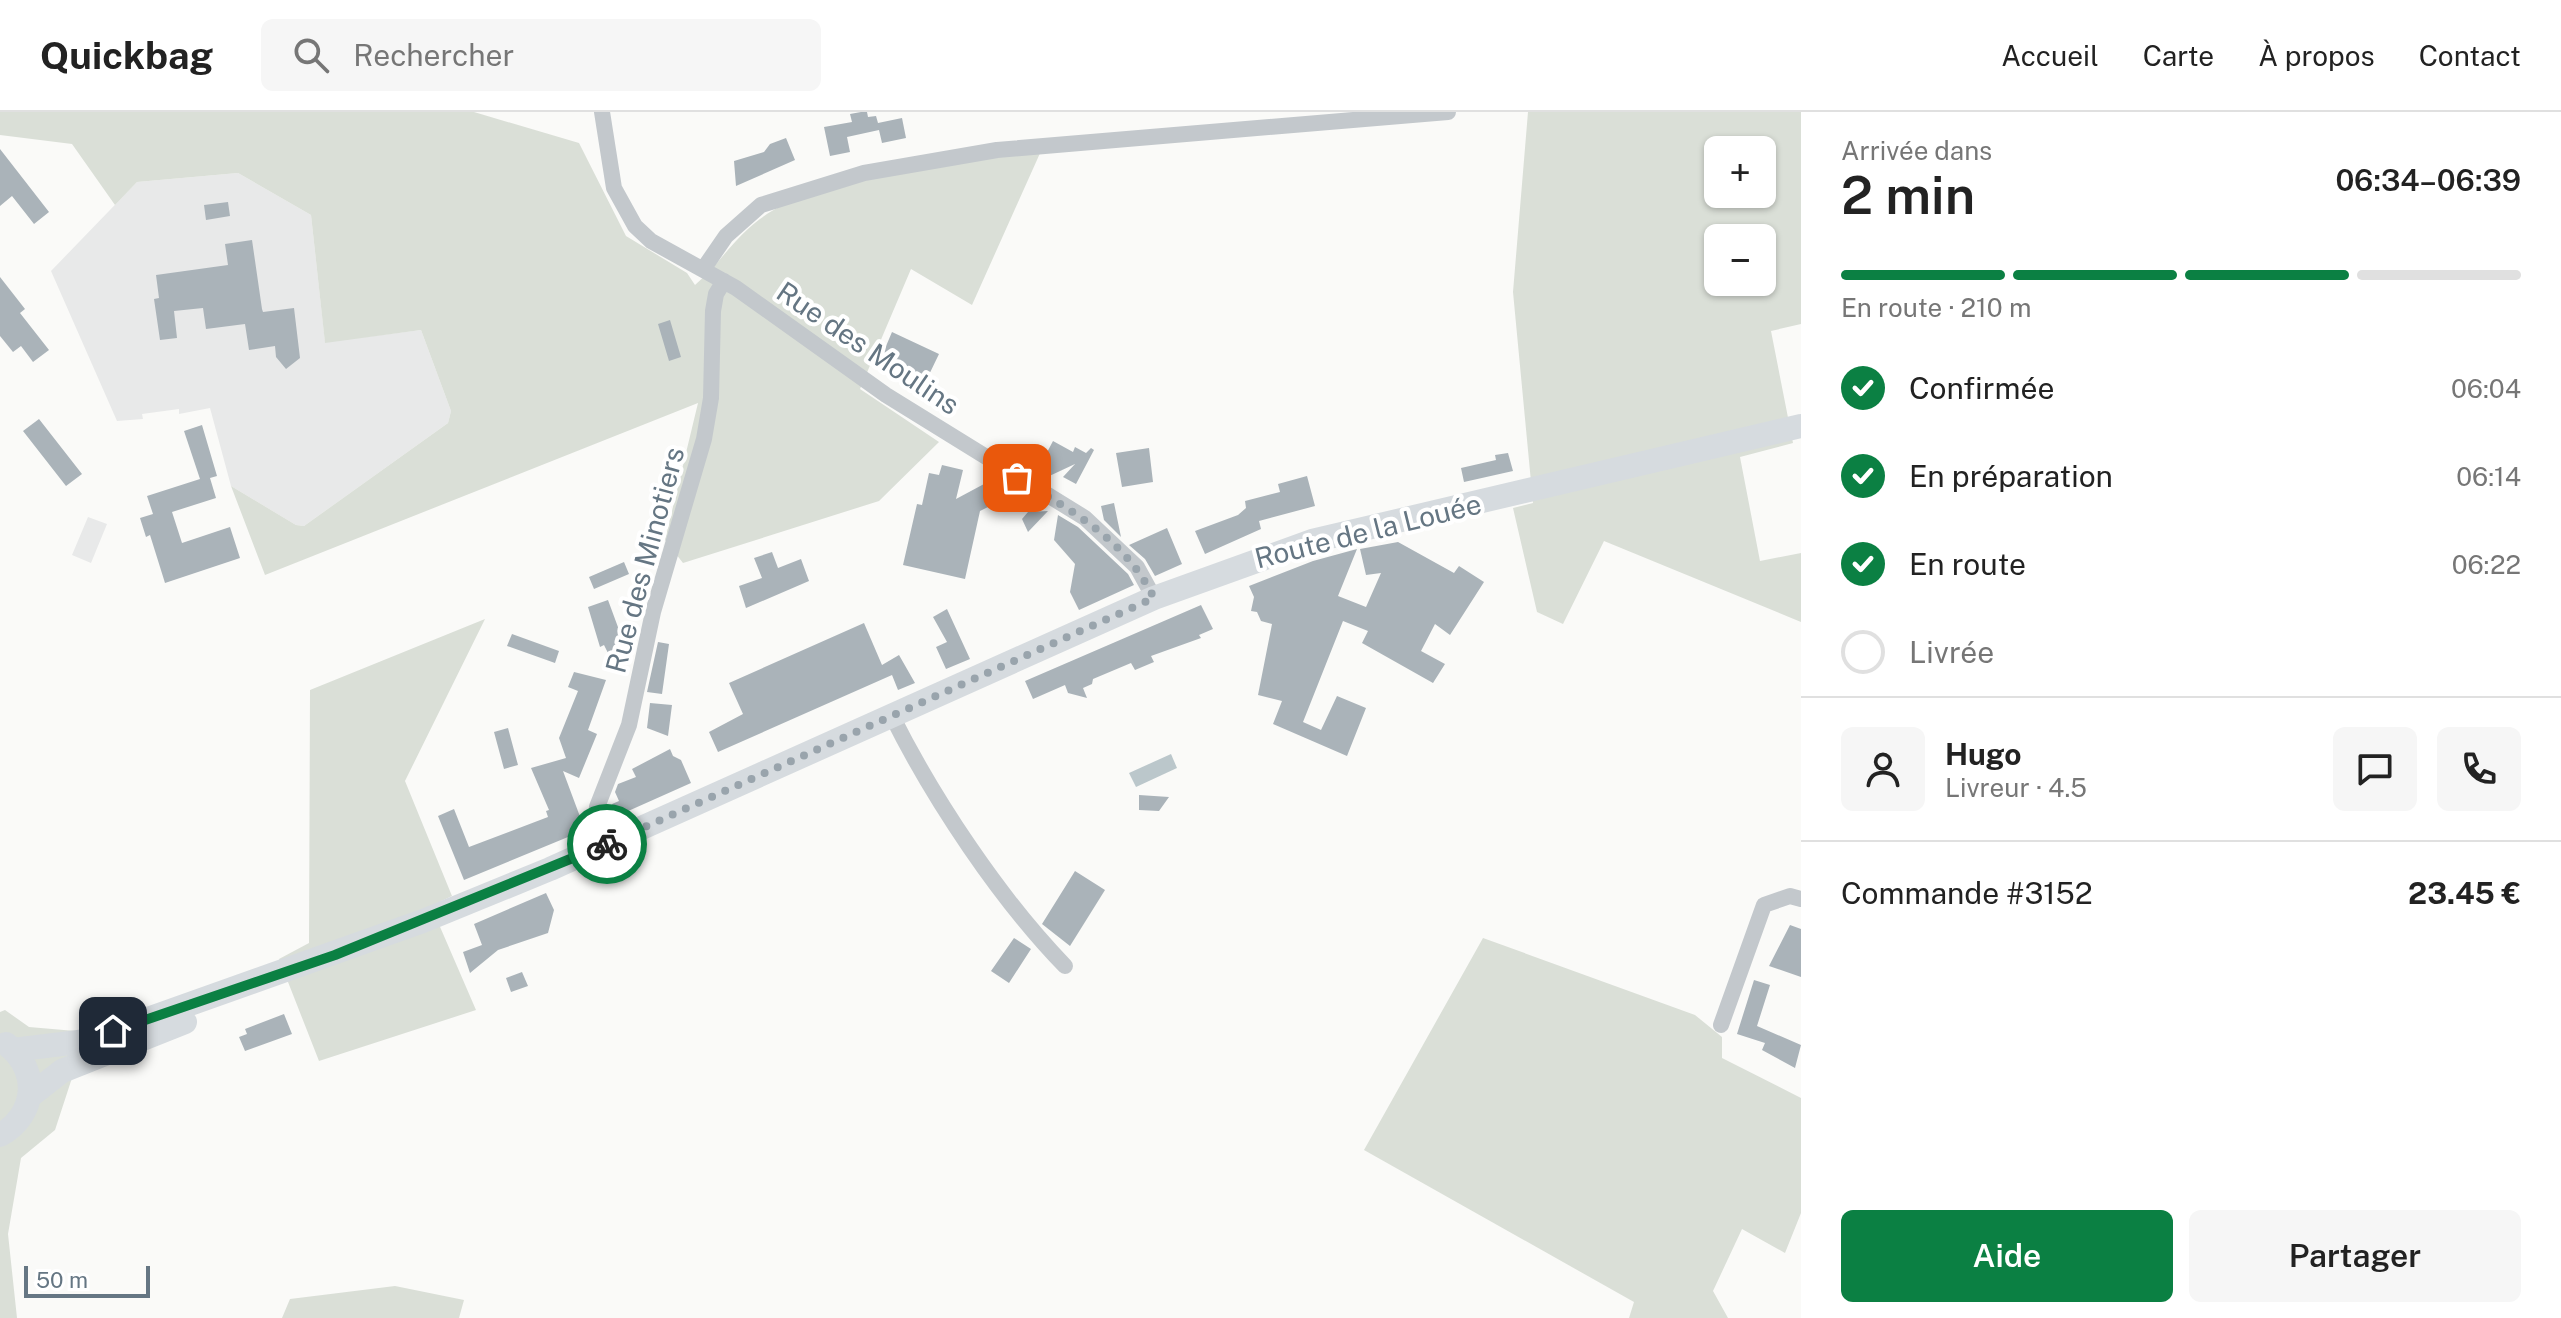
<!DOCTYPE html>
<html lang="fr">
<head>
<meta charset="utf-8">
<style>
  body { margin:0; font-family:"Public Sans",sans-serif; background:#f6f6f6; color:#222; height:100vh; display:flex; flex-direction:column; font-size:30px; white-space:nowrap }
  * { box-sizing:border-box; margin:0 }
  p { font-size:26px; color:#767676 }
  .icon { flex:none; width:44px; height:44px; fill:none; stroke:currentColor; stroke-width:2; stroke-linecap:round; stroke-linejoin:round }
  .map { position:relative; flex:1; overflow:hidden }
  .side { display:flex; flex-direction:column; background:#fff; width:760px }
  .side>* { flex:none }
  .controls { position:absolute; left:1704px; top:24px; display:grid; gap:16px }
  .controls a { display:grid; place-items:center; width:72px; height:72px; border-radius:12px; background:#fff; box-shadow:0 2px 6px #0004; font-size:40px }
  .scale { position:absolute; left:24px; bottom:20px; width:126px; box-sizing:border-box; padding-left:8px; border:4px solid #657683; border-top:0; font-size:22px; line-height:28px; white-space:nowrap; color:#657683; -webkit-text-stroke:6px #fff; paint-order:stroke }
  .pin { position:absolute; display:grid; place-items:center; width:68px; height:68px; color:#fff; margin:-34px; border-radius:16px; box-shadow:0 4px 12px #0006 }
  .courier { position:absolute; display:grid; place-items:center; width:80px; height:80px; margin:-40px; border:6px solid #0b8043; border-radius:50%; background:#fff; color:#222; box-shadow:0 2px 10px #0007 }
  .summary em { font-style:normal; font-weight:600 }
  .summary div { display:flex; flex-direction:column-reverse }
  .summary { display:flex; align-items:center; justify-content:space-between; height:136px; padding:0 40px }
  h1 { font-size:52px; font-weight:600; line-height:60px }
  .bar { display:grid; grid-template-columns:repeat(4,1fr); gap:12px 8px; align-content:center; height:96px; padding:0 40px }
  .bar i { height:10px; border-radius:6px; background:#e0e0e0 }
  .bar .on { background:#0b8043 }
  .bar p { grid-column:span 4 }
  .line { display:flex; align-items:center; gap:20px; padding:0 40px; border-top:2px solid #e0e0e0 }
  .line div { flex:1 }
  .round { display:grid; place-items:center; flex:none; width:84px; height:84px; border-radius:12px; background:#f6f6f6 }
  ol { padding:0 40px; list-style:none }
  li { display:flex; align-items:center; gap:24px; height:88px }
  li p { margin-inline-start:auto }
  li .icon { padding:8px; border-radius:50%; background:#0b8043; color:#fff; stroke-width:4 }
  li:last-child { color:#767676 }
  li i { width:44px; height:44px; border:4px solid #e0e0e0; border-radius:50% }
  .primary-button { display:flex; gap:16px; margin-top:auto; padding:16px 40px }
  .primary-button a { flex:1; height:92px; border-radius:12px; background:#0b8043; color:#fff; font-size:32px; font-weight:600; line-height:92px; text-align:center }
  .primary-button a+a { background:#f6f6f6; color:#222 }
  header { display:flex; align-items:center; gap:48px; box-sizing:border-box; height:112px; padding:0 40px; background:#fff; border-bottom:2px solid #e0e0e0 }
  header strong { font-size:38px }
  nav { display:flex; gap:44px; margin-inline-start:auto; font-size:28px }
  .search { width:560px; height:72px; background:#f6f6f6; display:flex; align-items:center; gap:20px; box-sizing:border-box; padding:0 28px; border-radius:12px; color:#767676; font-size:30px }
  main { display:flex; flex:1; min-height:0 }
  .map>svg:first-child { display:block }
</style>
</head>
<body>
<header>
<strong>Quickbag</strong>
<div class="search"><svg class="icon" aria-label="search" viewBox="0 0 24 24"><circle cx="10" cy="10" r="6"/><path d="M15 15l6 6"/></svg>Rechercher</div>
<nav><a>Accueil</a><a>Carte</a><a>À propos</a><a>Contact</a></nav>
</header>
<main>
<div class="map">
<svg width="1801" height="1206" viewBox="0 0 1801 1206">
  <rect width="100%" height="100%" fill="#fafaf8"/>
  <path fill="#e8e9e9" d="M238 61 311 103 325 230 421 218 451 299 448 311 304 414 296 413 231 374 210 296 179 302V297L142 302 143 307 117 309 51 159 137 70Z
    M88 405 107 412 91 451 72 443Z"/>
  <path fill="#dadfd7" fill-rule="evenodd" d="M0 0H474L579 31 626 124 687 161 695 173C716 155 729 134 749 116 811 59 959 51 1041 39L972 193 911 157 860 277 939 330 879 389 683 451 665 428 698 291 265 463 231 374 296 413 304 414 448 311 451 299 421 218 325 231 311 103 238 61 137 70 115 93 72 32 0 23Z
    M1528 0H1801V212L1771 219 1793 331 1740 345 1760 449 1801 441V510L1604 429 1563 512 1537 500 1513 396 1533 391 1513 180ZM1718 38H1762V82H1718ZM1718 126H1762V170H1718Z
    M485 507 405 669 452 784 431 794 476 898 319 949 279 847 309 831 310 578Z
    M1483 826 1695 903 1722 925V946L1801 986V1101L1785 1141 1742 1117 1713 1179 1728 1206H1629L1634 1190 1364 1038Z
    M5 898 29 915 87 920 55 1018 21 1046 8 1122 17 1206H0V900Z
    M395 1174 464 1188 459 1206H282L290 1187Z"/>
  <path fill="#bbc7cb" d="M1171 642 1177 656 1136 675 1129 661Z"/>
  <path fill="#aab3b9" d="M861 0H867L868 5 876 4 878 11 902 6 906 26 882 31 879 18 847 25 850 40 830 44 824 15 852 10 850 2Z
    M786 26 795 48 736 74 734 49 764 40 770 32Z
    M0 37 49 100 34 112 12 84 0 94Z
    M228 90 230 104 206 108 204 93Z
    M252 128 262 197 263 200 294 196 300 246 286 257 276 245 275 234 249 238 245 212 206 217 203 196 174 199 177 226 160 228 154 187 159 186 156 163 228 153 225 132Z
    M0 165 25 197 20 201 49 238 33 250 21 234 13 240 0 224Z
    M670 208 681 245 669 249 658 212Z
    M892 220 939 242 925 271 890 254 892 251 881 246Z
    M39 307 82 362 66 374 23 319Z
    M202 313 217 364 210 366 216 386 172 400 182 431 230 415 240 446 165 471 150 423 146 425 140 406 153 402 147 384 200 367 184 319Z
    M1053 329 1073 340 1075 335 1086 341 1091 336 1094 338 1076 372 1063 365 1075 352 1043 367 1051 353 1043 348Z
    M1149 336 1153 370 1122 375 1116 341Z
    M1508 341 1513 359 1464 370 1461 356 1496 348 1495 343Z
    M942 353 963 358 956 387 984 372 986 378 1003 368 1020 379 980 399 965 467 903 453 917 392 922 393 929 361 939 363Z
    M1307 364 1315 394 1259 409 1261 417 1205 442 1195 419 1238 403 1246 396 1245 389 1280 380 1278 372Z
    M1114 391 1121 425 1104 408 1101 394Z
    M1048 399 1028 420 1022 407 1028 400Z
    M1058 403 1078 415 1128 462 1134 473 1079 498 1070 480 1075 452 1054 428Z
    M1167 416 1182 452 1155 464 1145 447 1129 433Z
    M1398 430 1454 461 1459 454 1484 470 1450 523 1435 512 1421 539 1445 552 1433 571 1362 531 1368 519 1343 509 1303 610 1321 618 1337 584 1366 596 1347 644 1273 612 1282 589 1258 583 1272 512 1261 509 1257 500 1251 499 1254 485 1249 474 1313 449 1357 437 1338 484 1366 495 1381 461 1366 463 1360 437Z
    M772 440 778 456 801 447 809 469 746 496 739 474 762 466 754 446Z
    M624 450 629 462 594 477 589 465Z
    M608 488 622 526 618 528 622 538 609 543 604 533 600 535 588 495Z
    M1201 493 1213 517 1199 523 1201 526 1151 544 1154 550 1135 558 1131 551 1093 567 1092 572 1083 576 1087 586 1068 581 1065 573 1033 587 1025 569Z
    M947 497 970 547 946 557 936 535 947 530 933 505Z
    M864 511 882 553 899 543 915 571 898 578 892 563 718 640 709 620 743 602 729 571Z
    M512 522 559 539 555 551 507 534Z
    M658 530 669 532 662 582 647 580Z
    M574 560 606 568 588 618 597 622 579 666 563 659 585 718 464 768 438 704 454 697 469 735 548 705 546 699 549 698 531 656 566 646 559 626 578 579 568 575Z
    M650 591 672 593 668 624 647 616Z
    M508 616 518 653 504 657 494 620Z
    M670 637 673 644 681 648 691 671 617 704 612 692 619 689 615 680 618 672 636 665 632 657Z
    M1139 683 1169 685 1159 699 1139 698Z
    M1075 759 1105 778 1070 834 1042 812Z
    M546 781 554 798 548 821 498 838 470 861 463 840 482 833 474 812Z
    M1790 813 1801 817V865L1769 854Z
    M1014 826 1031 837 1009 871 991 859Z
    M522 860 528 874 511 880 506 866Z
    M1754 868 1770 873 1757 914 1801 933 1795 956 1762 938 1765 931 1737 922Z
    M284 902 292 922 245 939 239 925 247 922 245 917Z"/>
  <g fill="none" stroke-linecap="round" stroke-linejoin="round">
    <path stroke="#c3c8cc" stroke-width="16" d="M602 0 614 76 635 114 651 129 736 176 886 283 1085 406 1137 455 1154 486
      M704 156 726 124 761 93 864 61 997 38 1448 0
      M892 604C934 688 1000 787 1065 854
      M603 734 595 714 597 695 629 613 653 500 704 327 711 286 713 199 716 182 724 169
      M1721 913 1764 793 1790 784 1801 787"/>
    <path stroke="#d6dbdf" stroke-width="24" d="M13 938 86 929 423 809 550 757 1154 486 1312 429 1801 314
      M30 984 62 959 185 910
      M0 1023C37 1003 40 957 6 932"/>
  </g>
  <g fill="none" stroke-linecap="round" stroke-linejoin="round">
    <path stroke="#99a4ac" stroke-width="8" stroke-dasharray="0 14.4" d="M607 732 1154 486C1125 427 1072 399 1017 366"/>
    <path stroke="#0b8043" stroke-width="10" d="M113 919 335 843 607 732"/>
  </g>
  <g text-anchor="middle" stroke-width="8" stroke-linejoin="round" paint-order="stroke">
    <g font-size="28" fill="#657683" stroke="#fff">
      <text transform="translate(868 236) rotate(34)" y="10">Rue des Moulins</text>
      <text transform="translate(1368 419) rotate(-14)" y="10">Route de la Louée</text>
      <text transform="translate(645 448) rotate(-75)" y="10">Rue des Minotiers</text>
    </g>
  </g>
</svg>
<div class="controls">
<a>+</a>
<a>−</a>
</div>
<div class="scale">50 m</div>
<div class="pin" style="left:1017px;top:366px;background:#ea580c"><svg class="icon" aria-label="bag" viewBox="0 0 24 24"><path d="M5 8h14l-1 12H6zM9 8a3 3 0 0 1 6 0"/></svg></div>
<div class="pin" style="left:113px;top:919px;background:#1f2937"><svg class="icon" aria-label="home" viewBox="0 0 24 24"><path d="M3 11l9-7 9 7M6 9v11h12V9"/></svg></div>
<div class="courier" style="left:607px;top:732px"><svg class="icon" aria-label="bike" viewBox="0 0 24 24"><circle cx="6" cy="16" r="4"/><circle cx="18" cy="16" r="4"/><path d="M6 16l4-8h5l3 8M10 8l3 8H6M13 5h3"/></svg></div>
</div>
<section class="side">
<div class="summary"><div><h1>2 min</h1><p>Arrivée dans</p></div><em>06:34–06:39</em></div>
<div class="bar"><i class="on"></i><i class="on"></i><i class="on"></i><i></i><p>En route · 210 m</p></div>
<ol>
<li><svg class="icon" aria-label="check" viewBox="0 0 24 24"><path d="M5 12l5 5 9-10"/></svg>Confirmée<p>06:04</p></li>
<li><svg class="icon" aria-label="check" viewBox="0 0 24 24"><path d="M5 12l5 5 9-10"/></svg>En préparation<p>06:14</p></li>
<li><svg class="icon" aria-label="check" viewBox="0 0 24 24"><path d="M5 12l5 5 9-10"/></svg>En route<p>06:22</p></li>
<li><i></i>Livrée</li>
</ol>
<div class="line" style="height:144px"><a class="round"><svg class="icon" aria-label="person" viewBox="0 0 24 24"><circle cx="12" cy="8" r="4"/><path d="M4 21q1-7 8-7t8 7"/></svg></a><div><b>Hugo</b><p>Livreur · 4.5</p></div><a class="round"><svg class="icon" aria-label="chat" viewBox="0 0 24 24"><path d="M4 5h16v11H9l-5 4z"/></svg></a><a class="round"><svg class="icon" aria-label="phone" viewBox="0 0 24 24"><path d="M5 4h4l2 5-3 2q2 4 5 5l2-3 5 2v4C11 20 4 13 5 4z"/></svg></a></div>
<div class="line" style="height:104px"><div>Commande #3152</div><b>23.45 €</b></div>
<div class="primary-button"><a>Aide</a><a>Partager</a></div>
</section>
</main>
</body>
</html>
